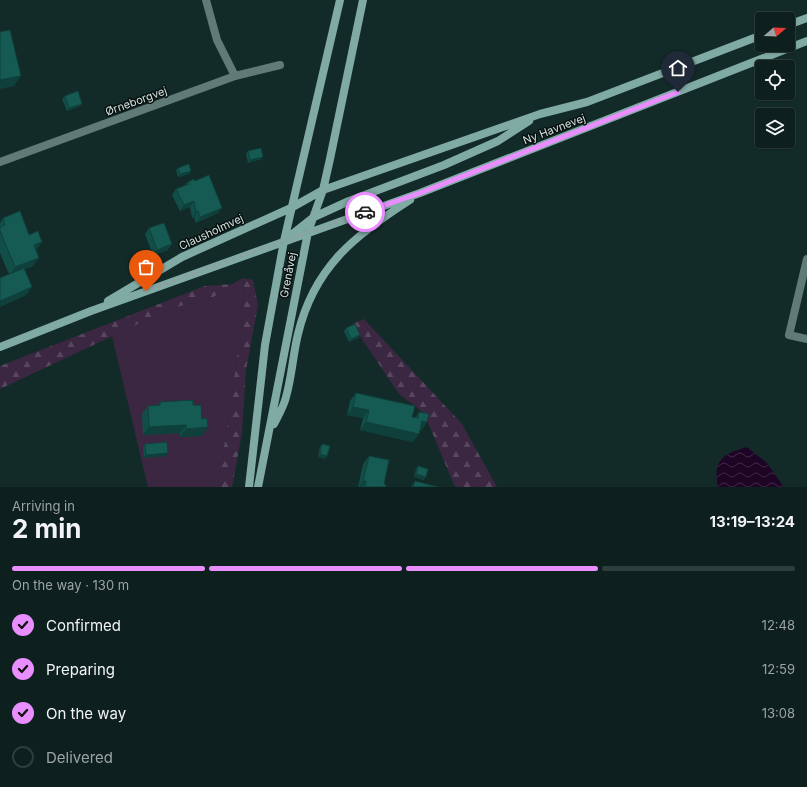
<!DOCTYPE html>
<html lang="en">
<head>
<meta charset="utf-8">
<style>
  body { margin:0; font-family:Inter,sans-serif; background:#172827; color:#f1f3f6; height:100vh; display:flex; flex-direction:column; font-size:15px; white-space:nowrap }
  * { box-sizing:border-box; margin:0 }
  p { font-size:13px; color:#9ba3a4 }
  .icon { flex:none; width:22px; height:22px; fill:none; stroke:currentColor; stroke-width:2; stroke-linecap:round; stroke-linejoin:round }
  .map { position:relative; height:487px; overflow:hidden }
  .panel { display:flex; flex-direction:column; background:#0e201e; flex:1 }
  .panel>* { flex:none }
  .needle { width:26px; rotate:71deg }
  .fabs { position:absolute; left:755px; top:12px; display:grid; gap:8px }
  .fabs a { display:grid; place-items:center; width:40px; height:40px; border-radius:4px; background:#0e201e; box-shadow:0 1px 3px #0004,0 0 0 1px #2e3e3c; font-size:20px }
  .pin { position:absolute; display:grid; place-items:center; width:34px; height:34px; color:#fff; margin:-41px -17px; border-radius:50% 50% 50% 0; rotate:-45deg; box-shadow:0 0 4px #0007 }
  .pin .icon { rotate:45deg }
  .courier { position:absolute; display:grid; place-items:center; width:40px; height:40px; margin:-20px; border:3px solid #e88eff; border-radius:50%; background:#fff; color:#222; box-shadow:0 1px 5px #0007 }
  .headline em { font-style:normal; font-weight:700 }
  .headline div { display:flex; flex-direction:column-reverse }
  .headline { display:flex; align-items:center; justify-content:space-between; height:68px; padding:0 12px }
  h1 { font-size:26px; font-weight:700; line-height:30px }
  .bar { display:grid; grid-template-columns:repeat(4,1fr); gap:6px 4px; align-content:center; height:48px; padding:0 12px }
  .bar i { height:5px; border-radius:3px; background:#2e3e3c }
  .bar .on { background:#e88eff }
  .bar p { grid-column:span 4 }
  ol { padding:0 12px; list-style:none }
  li { display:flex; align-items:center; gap:12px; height:44px }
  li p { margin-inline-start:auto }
  li .icon { padding:4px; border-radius:50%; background:#e88eff; color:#111; stroke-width:4 }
  li:last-child { color:#9ba3a4 }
  li i { width:22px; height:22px; border:2px solid #2e3e3c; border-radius:50% }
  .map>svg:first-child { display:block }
</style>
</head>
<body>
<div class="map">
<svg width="807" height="487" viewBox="0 0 807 487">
  <defs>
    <pattern id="forest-firs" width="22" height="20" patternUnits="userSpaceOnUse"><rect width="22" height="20" fill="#3c2742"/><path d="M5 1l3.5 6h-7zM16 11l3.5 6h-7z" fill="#57465d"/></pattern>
    <pattern id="water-waves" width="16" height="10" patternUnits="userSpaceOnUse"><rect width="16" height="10" fill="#1f0525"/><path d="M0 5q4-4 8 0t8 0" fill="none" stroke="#3f2944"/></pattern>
  </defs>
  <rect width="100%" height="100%" fill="#132b28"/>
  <path fill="#3c2742" d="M243 278 244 312 218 487H148L112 336 172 308 211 299 232 284Z"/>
  <path fill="url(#forest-firs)" d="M243 278 253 280 258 305 246 370 242 433 232 487H218L244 312Z
    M232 284 211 299 172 308 0 389V366L205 286Z
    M364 319 462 424 497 487H455L424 413 399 394 352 324Z"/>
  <path fill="url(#water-waves)" d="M747 447 767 463 784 487H718C712 460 723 454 747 447Z"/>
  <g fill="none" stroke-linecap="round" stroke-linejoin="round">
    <path stroke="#607a76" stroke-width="8" d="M807 259 789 335 807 339"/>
    <path stroke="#607a76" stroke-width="8" d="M206 0 217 40 235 76
      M0 162 235 76 280 65"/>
    <path stroke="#80aaa4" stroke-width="8" d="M788 25 807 18
      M290 236 314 217 349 201 444 165 498 141 529 121
      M108 301 182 257 291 208 323 190 540 114 587 102 762 35
      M0 347 91 311 420 193 807 41
      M274 424C278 416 284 406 286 397 292 376 293 354 298 334 314 267 355 235 410 200
      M249 487 265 345 284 241 340 0
      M258 487 308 232 323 190 330 159 363 0"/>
  </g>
  <path fill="#124e48" d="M65 96 82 104 80 106 67 111 62 99Z
    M248 151 261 159 248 163 246 154Z
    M178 168 191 171 189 174 178 177 176 170Z
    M195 181 218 213 196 223 194 217 192 218 190 207 180 211 172 195 176 189 185 185 188 182Z
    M3 218 29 235 36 250 33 266 24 269 32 287 26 295 0 307V278L9 274 0 253V223Z
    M149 228 168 250 153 255 145 234Z
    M346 328 358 338 349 342 344 331Z
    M356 393 412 417 415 418 419 412 427 422 421 431 420 430 413 442 360 430 363 418 347 415 350 401Z
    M160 402 193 405 202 436 180 437V433L143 435 142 414 148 406 158 405Z
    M145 444 166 456 144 458 143 447Z
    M322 444 327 456 325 459 318 457 320 447Z
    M369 456 384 484 386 487H358L363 464Z
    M418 466 424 480 414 477 416 469Z
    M415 481 438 487H411Z"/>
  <path fill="#0f403b" d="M21 76 14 86 0 89V80Z
    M82 104 80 106 67 111 69 108Z
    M263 157 261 159 248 163 250 160Z
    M191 171 189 174 178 177 180 174Z
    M194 201 190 207 180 211 184 205Z
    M222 208 218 213 196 223 200 217Z
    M198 211 194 217 192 218 196 212Z
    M42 242 36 250 34 245Z
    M172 244 168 250 153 255 157 250Z
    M39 258 33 266 9 276 15 267Z
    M32 287 26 295 0 307V301Z
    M360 335 358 338 349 342 351 339Z
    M353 407 369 410 363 418 347 415Z
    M422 421 427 422 421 431 416 430Z
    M366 422 419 434 413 442 360 430Z
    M186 425 180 433 143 435 149 427Z
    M208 427 202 436 180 437 186 429Z
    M168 453 166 456 144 458 146 455Z
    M320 454 327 456 325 459 318 457Z
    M416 474 426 477 424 480 414 477Z
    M363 481H366L362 487H359Z"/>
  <path fill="#155b54" stroke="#0f403b" d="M10 30 21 76 0 80V32Z
    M78 91 82 104 69 108 65 96Z
    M261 148 263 157 250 160 248 151Z
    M189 164 191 171 180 174 178 168Z
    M209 175 222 208 200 217 198 211 196 212 194 201 184 205 176 189 189 184 188 182 194 179 195 181Z
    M20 211 29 235 38 231 42 242 34 245 39 258 15 267 0 231V227L5 225 3 218Z
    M164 223 172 244 157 250 149 228Z
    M24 268 32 287 0 301V278Z
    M355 324 360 335 351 339 346 328Z
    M356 393 415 406 412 417 418 418 419 412 429 414 427 422 422 421 419 434 366 422 369 410 353 407Z
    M193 400V405H201L202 419 207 418 208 427 186 429V425L149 427 148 406 160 405V402Z
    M167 442 168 453 146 455 145 444Z
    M322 444 330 446 327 456 320 454Z
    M369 456 389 460 384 484 386 485V487H365L366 481H363Z
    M418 466 428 469 426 477 416 474Z
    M415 481 438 487H413Z"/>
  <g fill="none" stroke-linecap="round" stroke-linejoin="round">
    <path stroke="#8fa19e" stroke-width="4" stroke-dasharray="0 7.2" d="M146 291 365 212"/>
    <path stroke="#e88eff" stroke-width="5" d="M365 212 420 193 678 92"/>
  </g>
  <g text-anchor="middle" stroke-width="3" stroke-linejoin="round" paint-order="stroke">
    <g font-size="11" fill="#d2e0de" stroke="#071110">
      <text transform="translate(136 101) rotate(-20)" y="4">Ørneborgvej</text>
      <text transform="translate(554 129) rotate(-21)" y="4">Ny Havnevej</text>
      <text transform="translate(211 232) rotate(-25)" y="4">Clausholmvej</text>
      <text transform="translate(288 275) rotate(-79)" y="4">Grenåvej</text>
    </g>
  </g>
</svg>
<div class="fabs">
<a><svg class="needle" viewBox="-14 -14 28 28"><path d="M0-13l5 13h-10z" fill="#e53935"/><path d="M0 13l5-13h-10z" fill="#9ba3a4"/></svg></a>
<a><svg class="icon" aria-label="locate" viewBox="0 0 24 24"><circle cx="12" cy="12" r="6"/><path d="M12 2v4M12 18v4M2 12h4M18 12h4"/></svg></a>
<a><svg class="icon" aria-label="layers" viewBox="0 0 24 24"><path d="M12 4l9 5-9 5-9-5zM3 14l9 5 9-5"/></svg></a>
</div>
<div class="pin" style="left:146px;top:291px;background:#ea580c"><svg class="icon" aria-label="bag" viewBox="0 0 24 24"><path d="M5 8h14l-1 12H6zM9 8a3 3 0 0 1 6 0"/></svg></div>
<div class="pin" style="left:678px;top:92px;background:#1f2937"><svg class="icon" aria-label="home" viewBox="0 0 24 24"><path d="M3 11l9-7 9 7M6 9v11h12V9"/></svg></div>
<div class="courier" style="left:365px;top:212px"><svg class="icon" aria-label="car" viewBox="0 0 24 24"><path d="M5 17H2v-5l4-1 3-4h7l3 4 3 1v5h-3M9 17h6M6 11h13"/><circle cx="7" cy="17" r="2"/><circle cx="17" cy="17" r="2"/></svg></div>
</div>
<section class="panel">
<div class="headline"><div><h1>2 min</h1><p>Arriving in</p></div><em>13:19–13:24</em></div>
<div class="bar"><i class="on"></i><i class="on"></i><i class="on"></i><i></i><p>On the way · 130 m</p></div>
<ol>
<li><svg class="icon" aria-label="check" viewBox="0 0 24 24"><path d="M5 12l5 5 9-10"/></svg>Confirmed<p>12:48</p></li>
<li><svg class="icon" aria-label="check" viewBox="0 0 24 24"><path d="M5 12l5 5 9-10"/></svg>Preparing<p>12:59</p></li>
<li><svg class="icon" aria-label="check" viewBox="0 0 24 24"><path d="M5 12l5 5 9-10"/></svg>On the way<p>13:08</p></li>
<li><i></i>Delivered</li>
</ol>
</section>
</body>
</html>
